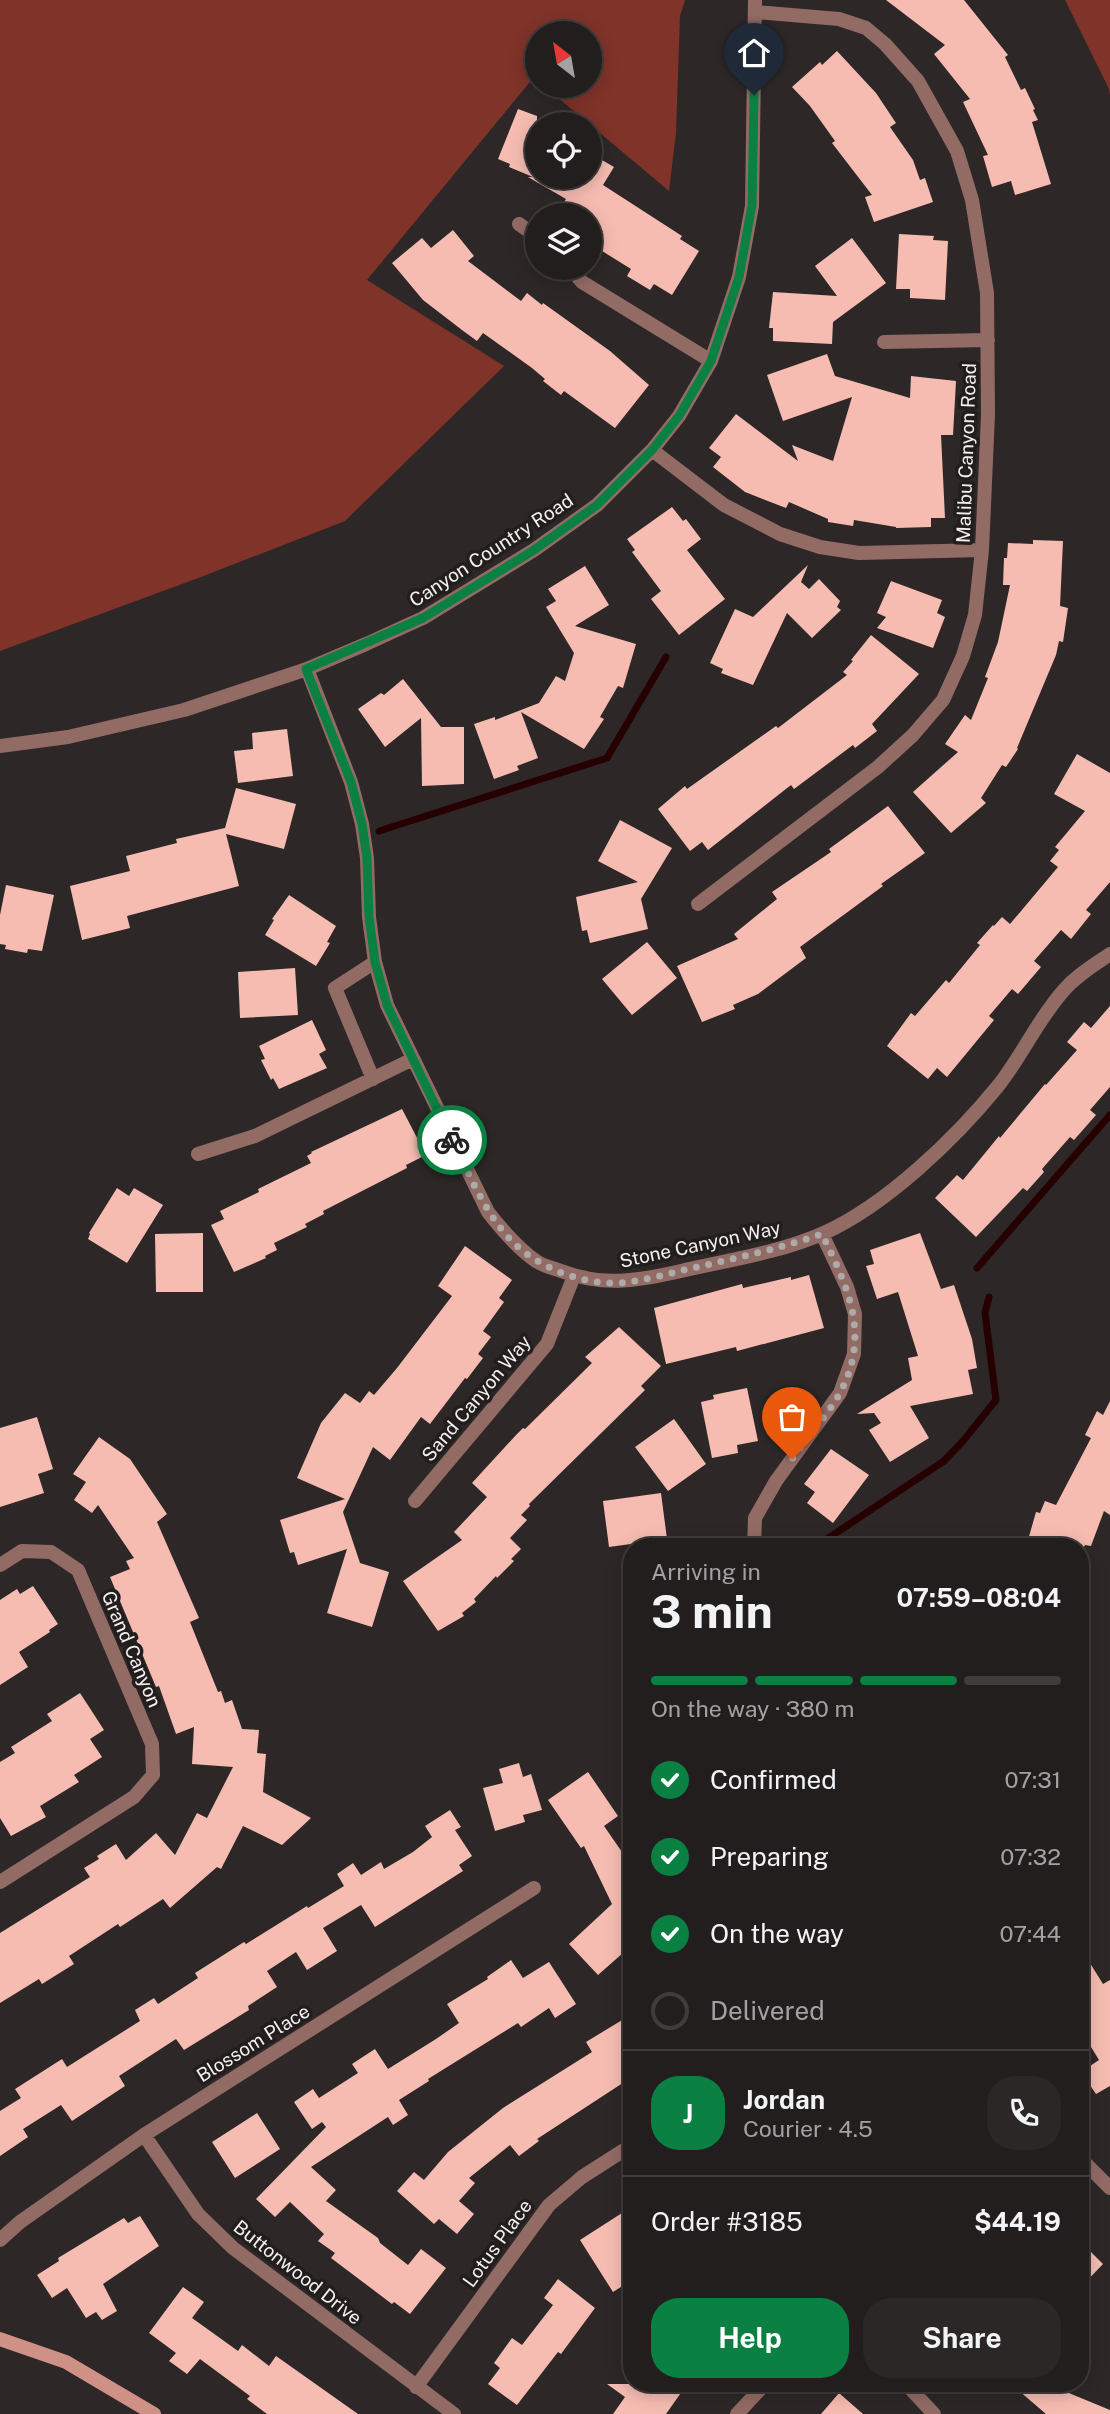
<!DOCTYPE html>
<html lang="en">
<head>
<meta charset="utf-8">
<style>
  body { margin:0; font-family:"Public Sans",sans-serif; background:#2a2726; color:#f1f3f6; height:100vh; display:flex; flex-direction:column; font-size:26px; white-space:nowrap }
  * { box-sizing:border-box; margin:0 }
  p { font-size:23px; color:#a2a2a4 }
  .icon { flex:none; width:38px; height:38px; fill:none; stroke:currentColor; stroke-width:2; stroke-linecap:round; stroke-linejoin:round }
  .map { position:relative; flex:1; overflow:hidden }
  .side { position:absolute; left:623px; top:1538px; width:466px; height:854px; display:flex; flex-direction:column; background:#221e1d; border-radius:28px; box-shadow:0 4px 18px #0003,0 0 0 2px #3f3c3b }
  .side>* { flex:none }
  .needle { width:46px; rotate:329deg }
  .fabs { position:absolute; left:525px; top:21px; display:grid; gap:14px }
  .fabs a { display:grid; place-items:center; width:77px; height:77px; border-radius:50%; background:#221e1d; box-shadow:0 4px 18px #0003,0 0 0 2px #3f3c3b; font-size:35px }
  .pin { position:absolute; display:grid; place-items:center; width:60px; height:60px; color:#fff; margin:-72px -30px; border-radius:50% 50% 50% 0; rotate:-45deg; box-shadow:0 0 7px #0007 }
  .pin .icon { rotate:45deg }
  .courier { position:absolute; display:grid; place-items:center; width:70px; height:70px; margin:-35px; border:5px solid #0b8043; border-radius:50%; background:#fff; color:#222; box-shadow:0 2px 9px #0007 }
  .summary em { font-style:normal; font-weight:700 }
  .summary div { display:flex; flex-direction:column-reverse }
  .summary { display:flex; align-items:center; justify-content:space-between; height:119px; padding:0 28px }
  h1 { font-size:46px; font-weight:700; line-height:52px }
  .bar { display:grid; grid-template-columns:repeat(4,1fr); gap:10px 7px; align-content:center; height:84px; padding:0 28px }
  .bar i { height:9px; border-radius:5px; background:#3f3c3b }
  .bar .active { background:#0b8043 }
  .bar p { grid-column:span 4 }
  .line { display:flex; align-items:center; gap:18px; padding:0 28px; border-top:2px solid #3f3c3b }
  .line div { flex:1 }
  .round { display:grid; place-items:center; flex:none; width:74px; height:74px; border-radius:28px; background:#2a2726 }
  ol { padding:0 28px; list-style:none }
  li { display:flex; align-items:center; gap:21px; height:77px }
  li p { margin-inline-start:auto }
  li .icon { padding:7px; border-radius:50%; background:#0b8043; color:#fff; stroke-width:4 }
  li:last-child { color:#a2a2a4 }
  li i { width:38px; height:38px; border:4px solid #3f3c3b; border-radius:50% }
  .cta { display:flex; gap:14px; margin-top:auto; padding:14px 28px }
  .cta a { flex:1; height:80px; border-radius:28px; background:#0b8043; color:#fff; font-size:28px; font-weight:700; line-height:80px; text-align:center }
  .cta a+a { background:#2a2726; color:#f1f3f6 }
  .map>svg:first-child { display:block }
</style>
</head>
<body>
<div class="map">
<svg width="1110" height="2414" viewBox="0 0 1110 2414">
  <rect width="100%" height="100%" fill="#2d2827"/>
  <path fill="#7f3329" d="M0 0H685L680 16 676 133 669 191 544 86H590V33H537V80L534 77 367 280 504 366 345 521 201 577 0 651Z
    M1065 0H1110V96L1109 89Z"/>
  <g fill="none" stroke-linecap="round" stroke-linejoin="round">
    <path stroke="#260000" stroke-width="7" d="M379 831 607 758 666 657
      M977 1268 1110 1115
      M815 1547 944 1461 963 1441 996 1400 985 1313 989 1297"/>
  </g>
  <path fill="#f6bcb2" d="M886 0H964L1008 55 1005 57 1021 90 1025 88 1035 109 1033 110 1038 120 1032 122 1051 184 1015 195 1011 181 992 187 983 156 988 155 963 102 970 99 934 54 945 45Z
    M837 51 876 93 896 123 890 127 913 160 920 180 925 178 933 202 874 222 865 197 872 195 832 143 835 141 810 106 792 87 820 62 822 65Z
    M518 109 537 116V177H590V153L614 167 603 185 682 236 680 239 699 251 672 295 654 284 650 290 627 276 631 269 594 246 603 231 590 223V215H578L562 206 566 199 528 177H533L509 167 510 164 498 159Z
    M453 230 474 256 468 261 521 301 527 293 542 305 543 303 610 351 649 385 615 428 564 391 561 395 543 381 545 379 532 368 483 333 477 341 462 330 423 300 392 263 422 238 431 248Z
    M899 234 934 236 933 240 948 241 945 300 910 298V289H896Z
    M852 238 886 283 833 322 832 344 773 341V328H769L773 292 837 296 815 266Z
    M827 354 835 376 910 398 911 376 956 381 953 435H941L945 518H931V527L896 528V527L854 520 853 526 828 522V519L789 502 786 508 745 492 713 467 721 457 709 448 736 414 798 461 792 445 833 461 852 397 783 421 767 375Z
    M672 507 683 521 686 519 701 539 687 550 725 599 679 635 651 599 661 591 632 552 635 550 627 539Z
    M1033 540 1063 541 1060 606 1068 608 1063 642 1059 641 1056 655 1017 748 1018 749 1006 767 1002 765 981 798 986 803 951 833 913 792 958 752 945 744 965 715 971 720 988 678 985 677 998 642 1010 585H1003L1004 558H1007L1008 543 1033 544Z
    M808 565 801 582 809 589 819 579 840 601 837 607 841 610 812 638 787 613 753 685 721 673 723 669 710 663 735 609 753 617Z
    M585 566 609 605 575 626 636 644 623 688 618 686 600 717 604 719 584 749 521 712 538 758 517 766 519 770 494 779 474 724 495 717V720L539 703 556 676 565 681 574 653 546 607 556 601 548 589Z
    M891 581 942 600 937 613 945 617 933 648 877 628 886 617 877 613Z
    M871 635 919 674 872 724 877 731 855 748 853 745 794 789 791 785 708 850 702 842 690 851 658 809 685 786 687 789 776 726 778 728 847 675 843 672 853 661 851 660Z
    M403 679 441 727H464V784L422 786 421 718 385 747 358 709 381 693 384 695Z
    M287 729 293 776 238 783 234 751 253 749 252 733Z
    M1077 754 1110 773V882L1086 910 1091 914 1071 939 1061 930 1034 961 1041 967 1018 994 1012 989 989 1016 994 1020 947 1077 937 1068 928 1079 887 1046 911 1013 915 1016 946 980 949 983 980 945 977 943 993 925 994 926 1002 917 1010 924 1058 867 1050 861 1059 850 1055 847 1085 811 1054 794Z
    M236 788 296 804 284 849 226 834 239 886 127 916 130 928 82 940 70 886 130 871 126 856 177 843 176 839 225 828Z
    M888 806 925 853 881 884 883 886 800 947 806 958 758 994 733 1005 735 1009 702 1022 677 966 738 939 734 934 777 899 772 892 831 852 829 849Z
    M620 820 672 848 641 899 648 929 590 943 587 930 582 931 576 897 638 882 598 861Z
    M6 885 54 895 42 951 28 949 27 953 5 949 6 945 0 944V915Z
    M289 895 336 926 327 942 330 943 316 966 265 935 274 920 272 919Z
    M647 942 677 978 632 1015 602 979Z
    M295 968 298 1015 240 1018 238 972Z
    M1110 1006V1087L1090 1110 1096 1115 1074 1140 1070 1137 1042 1169 1044 1172 1027 1191 1023 1188 976 1237 935 1198 957 1175 963 1180 999 1136 1000 1138 1045 1084 1046 1085 1077 1050 1067 1042 1084 1022 1091 1028Z
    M312 1020 326 1050 319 1054 327 1068 279 1089 273 1078 271 1080 261 1060 265 1059 259 1046Z
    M402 1109 426 1155 406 1165 407 1168 323 1211 324 1214 305 1224 307 1227 274 1243 277 1250 265 1256 266 1258 234 1272 211 1225 224 1219 220 1211 259 1192 258 1189 311 1163 307 1156 312 1153 311 1152Z
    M117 1188 129 1196 134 1188 163 1205 127 1263 88 1239 90 1234 89 1233Z
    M203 1233V1292H156L155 1234Z
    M920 1233 941 1289 954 1285 972 1339 977 1368 968 1370 973 1394 910 1406 929 1438 890 1462 869 1430 881 1423 874 1413 857 1414 912 1380 908 1358 918 1356 898 1292 877 1299 866 1266 874 1264 870 1250Z
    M465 1246 512 1280 499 1298 504 1302 483 1331 491 1337 478 1354 483 1358 467 1379 465 1378 430 1424 421 1417 390 1460 373 1447 343 1512 360 1563 389 1572 372 1627 327 1613 347 1549 298 1565 294 1552 290 1553 280 1520 345 1499 297 1478 321 1423 345 1393 360 1403 369 1391 374 1395 397 1368 452 1296 438 1286Z
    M809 1275 824 1328 737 1351 736 1347 666 1364 654 1308 742 1284 743 1288 791 1277V1280Z
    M619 1327 661 1366 641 1386 645 1390 529 1504 530 1506 521 1515 527 1520 510 1538 521 1549 511 1559 514 1561 497 1578 496 1576 474 1599 476 1602 462 1613 464 1616 438 1631 403 1581 462 1540 454 1532 487 1497 472 1483 517 1434 523 1428 525 1429 592 1363 585 1357Z
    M747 1388 758 1441 737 1445 738 1453 712 1458 701 1402 714 1399 713 1395Z
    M1110 1401V1515L1104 1511 1091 1546 1085 1545 1084 1547H1026L1036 1512 1040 1513 1045 1501 1056 1505 1091 1438 1085 1435 1097 1411 1103 1415Z
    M37 1417 53 1469 38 1474 44 1493 0 1507V1428Z
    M674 1419 706 1464 668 1491 635 1447Z
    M99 1437 130 1459 167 1514 157 1522 199 1618 190 1622 218 1692 221 1691 225 1703 232 1700 242 1729 259 1730 257 1753 266 1754 263 1792 311 1818 282 1845 243 1826 221 1869 217 1867 170 1908 163 1899 120 1927 118 1924 69 1956 74 1964 42 1984 39 1979 0 2003V1933L90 1877 84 1868 99 1859 97 1856 116 1844 126 1860 156 1833 175 1855 197 1813 207 1818 233 1767 192 1764 194 1727 176 1734 159 1686 156 1687 110 1577 130 1569 126 1561 134 1558 98 1505 92 1513 74 1500 86 1482 73 1474Z
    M831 1449 869 1475 833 1523 807 1503 815 1492 804 1484Z
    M661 1493 667 1539 609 1547 603 1501Z
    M33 1586 58 1624 49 1630 50 1632 19 1652 28 1667 0 1685V1600L17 1589 20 1594Z
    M80 1693 104 1730 90 1739 102 1757 74 1775 79 1782 40 1806 46 1817 11 1836 0 1818V1762L15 1753 11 1747 52 1721 47 1714Z
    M519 1763 523 1777 531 1774 542 1810 523 1815 525 1822 495 1831 483 1788 503 1783 499 1769Z
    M588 1772 618 1816 604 1826 622 1852 632 1848V1945L598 1975 569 1944 612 1904 584 1846 581 1848 548 1800Z
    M450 1810 461 1827 455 1830 472 1856 459 1865 463 1871 375 1927 361 1905 323 1928 337 1951 307 1970 296 1952 267 1971 277 1987 248 2006 249 2010 184 2050 176 2039 119 2076 125 2086 72 2121 61 2105 23 2129 28 2137 0 2156V2111L21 2098 15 2089 62 2059 67 2067 140 2021 135 2010 154 1998 158 2004 198 1978 195 1973 244 1942 246 1944 307 1906 308 1908 344 1886 337 1874 353 1863 361 1875 381 1862 384 1869 413 1852 432 1837 425 1826Z
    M1080 1947 1103 1984 1110 1980V2086L1096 2094 1081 2072 1099 2060 1080 2029Z
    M511 1960 523 1978 549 1962 576 2004 555 2018 549 2008 521 2027 518 2023 428 2079 429 2081 399 2100 408 2115 393 2125 388 2117 311 2167 336 2190 326 2201 378 2238 380 2243 408 2265 421 2249 446 2268 410 2314 394 2302 392 2304 331 2258 335 2253 318 2241 324 2234 290 2202 275 2217 256 2199 326 2127 322 2122 312 2129 294 2102 313 2089 319 2098 358 2073 352 2064 375 2049 388 2069 436 2039 459 2023 447 2004 488 1979 487 1977Z
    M632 2014V2077L537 2139 539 2141 519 2156 510 2145 469 2178 475 2183 459 2201 474 2214 457 2234 439 2219 434 2224 397 2191 414 2172 424 2180 448 2152 503 2108 592 2052 586 2042Z
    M257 2113 280 2149 235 2178 212 2142Z
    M622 2213 632 2228V2280L613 2292 580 2240Z
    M140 2216 159 2246 103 2284 117 2311 102 2320 96 2312 86 2318 67 2288 52 2298 37 2275 59 2261 58 2258 124 2218 128 2223Z
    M1091 2252 1103 2264 1080 2288V2263Z
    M558 2279 595 2308 561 2354 558 2352 517 2405 488 2384 500 2368 494 2363 512 2338 522 2345 553 2305 544 2298Z
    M183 2287 204 2302 192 2318 238 2351 242 2345 269 2366 276 2356 358 2414H267L247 2399 250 2396 200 2359 187 2374 169 2361 176 2353 149 2333Z
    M607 2384H674L683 2390 666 2414H613L625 2397Z
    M1011 2384H1047L1110 2410V2414H1046Z
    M839 2393 863 2414H821Z"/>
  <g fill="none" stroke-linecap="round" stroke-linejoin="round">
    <path stroke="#936b65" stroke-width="14" d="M519 224 537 237
      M570 268 582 282 711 361
      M884 342 988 340
      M652 450 724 505 780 534 820 547 859 553 982 550
      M307 669 351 782 362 824 367 858 369 917 375 962 387 1005 488 1212C502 1230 517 1248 536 1261 543 1266 553 1268 561 1271 604 1287 637 1281 681 1271 728 1260 779 1253 824 1233 886 1205 955 1139 998 1086 1022 1056 1038 1019 1064 990 1077 975 1094 965 1110 954
      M0 746 68 737 184 710 307 669 366 644 423 618 534 550 597 505 652 450 679 416 711 361 739 277 752 206 755 0
      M698 904 878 767 913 735 943 700 963 656 975 615 982 550 988 415 987 293 972 200 957 151 918 81 885 44 866 28 839 19 755 12
      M373 1079 335 988 375 962
      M198 1154 255 1136 413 1059
      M415 1501 547 1344 574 1276
      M754 1547 755 1518 776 1481 840 1393 854 1354 855 1314 847 1287 822 1234
      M0 1565 22 1551 51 1552 78 1570 152 1744 153 1775 134 1797 0 1882
      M144 2135 198 2214 233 2248 454 2414
      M1080 2158 1110 2188
      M0 2240 20 2222 144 2135 534 1888
      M906 2384 934 2414
      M416 2387 549 2205 582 2177 632 2145
      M737 2414 765 2384"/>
    <path stroke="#cf9086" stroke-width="14" d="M0 2339 66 2362 154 2414"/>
  </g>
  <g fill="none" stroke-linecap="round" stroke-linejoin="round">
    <path stroke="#aeaaa9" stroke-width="7" stroke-dasharray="0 12.6" d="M452 1140C469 1173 483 1209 508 1237 532 1264 572 1281 608 1283 634 1284 662 1275 688 1269 733 1259 778 1249 822 1234 848 1288 871 1334 840 1393 827 1416 807 1437 792 1459"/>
    <path stroke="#0b8043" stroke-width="9" d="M452 1140 387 1005 375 962 369 917 367 858 362 824 351 782 306 669 423 618 534 550 597 505 652 450 679 416 711 361 739 277 752 205 754 95"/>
  </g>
  <g text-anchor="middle" stroke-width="7" stroke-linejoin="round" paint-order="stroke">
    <g font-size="19" fill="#f3f0ef" stroke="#231e1e">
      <text transform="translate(966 453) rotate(-88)" y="7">Malibu Canyon Road</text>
      <text transform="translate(491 550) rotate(-33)" y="7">Canyon Country Road</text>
      <text transform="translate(700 1244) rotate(-12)" y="7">Stone Canyon Way</text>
      <text transform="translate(476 1398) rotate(-50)" y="7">Sand Canyon Way</text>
      <text transform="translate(132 1649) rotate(67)" y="7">Grand Canyon</text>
      <text transform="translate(253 2043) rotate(-32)" y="7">Blossom Place</text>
      <text transform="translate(497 2243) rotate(-54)" y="7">Lotus Place</text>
      <text transform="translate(298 2272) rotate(38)" y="7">Buttonwood Drive</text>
    </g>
  </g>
</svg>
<div class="fabs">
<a><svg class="needle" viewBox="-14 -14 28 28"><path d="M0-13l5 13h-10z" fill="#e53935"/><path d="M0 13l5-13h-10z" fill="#a2a2a4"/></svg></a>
<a><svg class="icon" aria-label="locate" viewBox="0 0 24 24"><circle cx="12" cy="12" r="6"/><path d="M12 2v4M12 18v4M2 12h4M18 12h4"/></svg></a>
<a><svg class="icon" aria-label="layers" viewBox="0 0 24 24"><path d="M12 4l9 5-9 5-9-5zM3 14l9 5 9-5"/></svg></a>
</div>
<div class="pin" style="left:792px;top:1459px;background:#ea580c"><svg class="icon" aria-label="bag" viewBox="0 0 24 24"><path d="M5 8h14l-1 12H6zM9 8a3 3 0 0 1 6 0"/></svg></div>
<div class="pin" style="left:754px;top:95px;background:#1f2937"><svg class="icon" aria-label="home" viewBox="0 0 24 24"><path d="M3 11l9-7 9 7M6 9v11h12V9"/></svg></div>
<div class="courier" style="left:452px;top:1140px"><svg class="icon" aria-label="bike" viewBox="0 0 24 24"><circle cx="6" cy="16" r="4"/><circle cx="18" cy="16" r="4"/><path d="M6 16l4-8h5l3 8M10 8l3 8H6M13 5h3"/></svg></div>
<section class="side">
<div class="summary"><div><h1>3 min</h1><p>Arriving in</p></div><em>07:59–08:04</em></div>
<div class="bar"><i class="active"></i><i class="active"></i><i class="active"></i><i></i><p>On the way · 380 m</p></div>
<ol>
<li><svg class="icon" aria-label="check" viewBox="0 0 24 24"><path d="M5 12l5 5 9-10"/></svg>Confirmed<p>07:31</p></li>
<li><svg class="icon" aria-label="check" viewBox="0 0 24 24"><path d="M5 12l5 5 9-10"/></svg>Preparing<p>07:32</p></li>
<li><svg class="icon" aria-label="check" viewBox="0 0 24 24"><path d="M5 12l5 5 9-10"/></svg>On the way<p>07:44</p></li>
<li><i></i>Delivered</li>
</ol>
<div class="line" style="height:126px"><b class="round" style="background:#0b8043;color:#fff">J</b><div><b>Jordan</b><p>Courier · 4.5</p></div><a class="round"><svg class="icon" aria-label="phone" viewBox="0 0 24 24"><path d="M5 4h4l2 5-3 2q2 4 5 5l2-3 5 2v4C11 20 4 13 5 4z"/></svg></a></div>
<div class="line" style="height:91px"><div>Order #3185</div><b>$44.19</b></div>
<div class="cta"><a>Help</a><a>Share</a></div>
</section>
</div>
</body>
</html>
